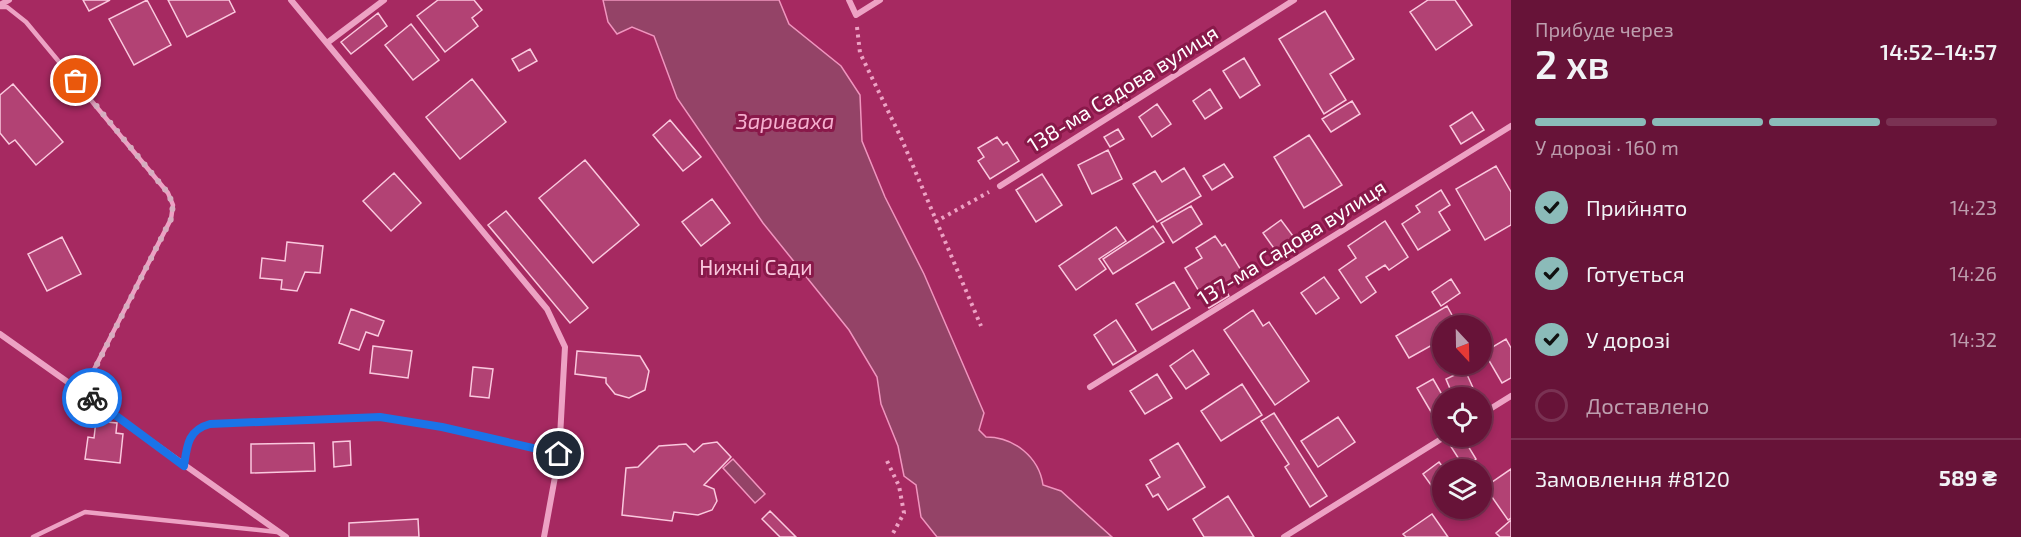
<!DOCTYPE html>
<html lang="uk">
<head>
<meta charset="utf-8">
<style>
  body { margin:0; font-family:"Exo 2",sans-serif; background:#6f2043; color:#f1f3f6; height:100vh; display:flex; flex-direction:column; font-size:22px; white-space:nowrap }
  * { box-sizing:border-box; margin:0 }
  p { font-size:20px; color:#bd9eae }
  .icon { flex:none; width:33px; height:33px; fill:none; stroke:currentColor; stroke-width:2; stroke-linecap:round; stroke-linejoin:round }
  .map { position:relative; flex:1; overflow:hidden }
  .side { display:flex; flex-direction:column; background:#671338; width:510px }
  .side>* { flex:none }
  .needle { width:39px; rotate:158deg }
  .controls { position:absolute; left:1432px; top:315px; display:grid; gap:12px }
  .controls a { display:grid; place-items:center; width:60px; height:60px; border-radius:50%; background:#671338; box-shadow:0 3px 9px #0003,0 0 0 2px #7a3253; font-size:30px }
  .pin { position:absolute; display:grid; place-items:center; width:51px; height:51px; color:#fff; margin:-26px; border:3px solid #fff; border-radius:50%; box-shadow:0 2px 6px #0007 }
  .courier { position:absolute; display:grid; place-items:center; width:60px; height:60px; margin:-30px; border:4px solid #1a73e8; border-radius:50%; background:#fff; color:#222; box-shadow:0 2px 8px #0007 }
  .headline em { font-style:normal; font-weight:600 }
  .headline div { display:flex; flex-direction:column-reverse }
  .headline { display:flex; align-items:center; justify-content:space-between; height:102px; padding:0 24px }
  h1 { font-size:39px; font-weight:600; line-height:45px }
  .bar { display:grid; grid-template-columns:repeat(4,1fr); gap:9px 6px; align-content:center; height:72px; padding:0 24px }
  .bar i { height:8px; border-radius:4px; background:#7a3253 }
  .bar .current { background:#8bbbb9 }
  .bar p { grid-column:span 4 }
  .line { display:flex; align-items:center; gap:15px; padding:0 24px; border-top:2px solid #7a3253 }
  .line div { flex:1 }
  ol { padding:0 24px; list-style:none }
  li { display:flex; align-items:center; gap:18px; height:66px }
  li p { margin-inline-start:auto }
  li .icon { padding:6px; border-radius:50%; background:#8bbbb9; color:#111; stroke-width:4 }
  li:last-child { color:#bd9eae }
  li i { width:33px; height:33px; border:3px solid #7a3253; border-radius:50% }
  main { display:flex; flex:1; min-height:0 }
  .map>svg:first-child { display:block }
</style>
</head>
<body>
<main>
<div class="map">
<svg width="1511" height="537" viewBox="0 0 1511 537">
  <rect width="100%" height="100%" fill="#89194a"/>
  <path fill="#a62961" fill-rule="evenodd" d="M0 0H1511V537H0ZM1443 326H1482V364H1443ZM1443 398H1482V436H1443ZM1443 470H1482V508H1443Z"/>
  <path fill="#944367" stroke="#f095bf" stroke-width="1.5" d="M603 0H779L789 24 841 66 860 95 862 141 885 197 924 274 984 413 979 430 986 437C1014 437 1039 457 1043 485L1061 491 1112 537H937L921 517 916 485 904 476 898 446 881 404 877 377 849 330 763 223 677 98 654 36 632 27 617 34 608 22Z
    M733 459 765 494 755 503 723 468Z"/>
  <path fill="#b24274" stroke="#fac8de" stroke-width="1.5" d="M83 0H110L89 11Z
    M147 0 171 45 134 65 109 19Z
    M168 0H229L235 12 187 37Z
    M438 0H474L482 10 472 18 478 26 445 52 417 16Z
    M1428 0H1455L1472 25 1436 50 1410 12Z
    M1325 11 1354 59 1330 74 1346 100 1324 114 1279 39Z
    M378 13 387 26 351 54 341 42Z
    M411 24 439 60 413 80 385 45Z
    M530 49 537 61 519 71 512 59Z
    M1244 58 1260 85 1240 98 1223 71Z
    M472 79 506 122 460 159 426 117Z
    M13 84 63 142 36 165 15 140 9 144 0 133V95Z
    M1210 89 1222 108 1205 119 1193 101Z
    M1352 101 1360 114 1331 132 1322 119Z
    M1157 104 1171 124 1152 137 1139 117Z
    M1472 112 1484 130 1461 144 1450 126Z
    M670 120 701 157 683 171 653 135Z
    M1118 129 1124 139 1110 147 1104 137Z
    M1309 135 1342 185 1304 208 1274 157Z
    M997 137 1003 145 1007 142 1019 161 990 179 978 161 984 157 978 148Z
    M1108 150 1122 179 1092 194 1078 165Z
    M585 160 639 225 593 263 539 198Z
    M1224 164 1233 177 1212 190 1203 176Z
    M1496 166 1511 192V225L1485 240 1456 189Z
    M1184 168 1201 196 1157 222 1133 184 1155 171 1162 182Z
    M394 173 421 203 391 231 363 201Z
    M1042 174 1062 205 1036 222 1016 190Z
    M1441 190 1450 205 1439 212 1450 230 1418 250 1402 224 1420 212 1416 206Z
    M712 199 730 223 701 246 682 222Z
    M1191 206 1202 224 1173 243 1161 223Z
    M506 211 588 308 570 323 488 225Z
    M1281 220 1296 240 1278 254 1263 233Z
    M1385 221 1408 257 1389 270 1385 265 1366 277 1376 292 1361 303 1339 270 1356 258 1348 246Z
    M1153 226 1164 242 1113 274 1103 259Z
    M1116 227 1126 241 1099 259 1106 269 1076 290 1059 266Z
    M1215 236 1222 246 1225 244 1244 275 1224 287 1229 296 1209 308 1185 268 1202 258 1196 248Z
    M62 237 81 274 47 291 28 254Z
    M287 242 323 246 320 273 305 272 297 291 281 289 282 280 260 278 262 258 285 261Z
    M1324 277 1339 298 1316 314 1301 293Z
    M1451 279 1460 293 1441 306 1432 292Z
    M1174 282 1190 308 1152 330 1136 304Z
    M1447 306 1458 326H1443V339L1409 358 1396 336Z
    M351 309 384 321 378 336 366 332 359 350 339 343Z
    M1253 310 1263 326 1269 322 1309 381 1275 405 1224 330Z
    M1116 320 1136 351 1113 365 1094 335Z
    M1506 339 1511 348V378L1502 383 1484 352Z
    M373 346 412 351 408 378 370 373Z
    M1193 350 1209 374 1186 389 1170 366Z
    M577 351 640 356 649 371 645 390 629 398 615 394 606 383V378L575 374Z
    M473 367 493 369 489 398 470 396Z
    M1465 370 1474 390 1454 398 1446 379Z
    M1157 374 1172 398 1145 414 1130 391Z
    M1433 379 1444 398 1443 426 1440 427 1417 388Z
    M1242 384 1262 415 1221 441 1201 411Z
    M1274 413 1327 496 1310 507 1285 467 1289 464 1261 421Z
    M1338 417 1355 442 1318 467 1301 441Z
    M96 421 117 423 116 433 123 434 120 463 85 459 88 437 94 438Z
    M1457 436H1462L1476 459 1464 467 1448 442Z
    M350 441 351 465 334 467 333 442Z
    M717 442 731 457 704 485 714 489 717 501 712 510 698 515 674 512 672 521 622 515 626 468 638 467 659 446 686 444 694 452 703 444Z
    M314 443 315 471 251 473V444Z
    M1178 443 1205 487 1168 510 1158 494 1153 497 1146 485 1160 477 1150 460Z
    M1439 462 1445 470 1443 477 1431 485 1423 474Z
    M1511 469V518L1508 520 1485 487Z
    M1228 496 1254 537H1204L1193 519Z
    M770 511 796 537H780L762 519Z
    M1432 514 1448 537H1406L1403 534Z
    M418 519 419 537H349V523Z
    M1511 520V537H1500L1496 533Z"/>
  <g fill="none" stroke-linecap="round" stroke-linejoin="round">
    <path stroke="#eda2c4" stroke-width="4" stroke-dasharray="3 4.5" stroke-linecap="butt" d="M857 27 860 53 902 140 981 326
      M935 222 989 192
      M887 461 899 486 904 513 891 537"/>
    <path stroke="#eda2c4" stroke-width="4.5" d="M0 7H7L26 22 168 193 173 205 171 219 83 391
      M184 466C187 445 188 431 210 424L380 417 442 427 559 455
      M33 537 85 512 277 532"/>
    <path stroke="#eda2c4" stroke-width="6" d="M291 0 547 309 565 347 559 455 544 537
      M849 0 856 15 880 0
      M0 5 9 0
      M327 43 384 0
      M1000 186 1294 0
      M0 334 286 537
      M1090 387 1511 126
      M1482 414 1511 396
      M1284 537 1446 436"/>
  </g>
  <g fill="none" stroke-linecap="round" stroke-linejoin="round">
    <path stroke="#d6aec0" stroke-width="6" stroke-dasharray="0 10.8" d="M76 81 168 193 173 205 171 219 83 392 92 398"/>
    <path stroke="#1a73e8" stroke-width="8" d="M92 398 184 466C187 445 188 430 210 424L380 417 442 427 559 454"/>
  </g>
  <g text-anchor="middle" stroke-width="6" stroke-linejoin="round" paint-order="stroke">
    <g font-size="21" fill="#fff" stroke="#89194a">
      <text transform="translate(1123 89) rotate(-32)" y="7">138-ма Садова вулиця</text>
      <text transform="translate(1292 243) rotate(-32)" y="7">137-ма Садова вулиця</text>
    </g>
    <g font-size="21" fill="#fac8de" stroke="#89194a">
      <text x="756" y="275">Нижні Сади</text>
    </g>
    <g font-size="22" font-style="italic" fill="#f5aece" stroke="#89194a">
      <text x="785" y="129">Зариваха</text>
    </g>
  </g>
</svg>
<div class="controls">
<a><svg class="needle" viewBox="-14 -14 28 28"><path d="M0-13l5 13h-10z" fill="#e53935"/><path d="M0 13l5-13h-10z" fill="#bd9eae"/></svg></a>
<a><svg class="icon" aria-label="locate" viewBox="0 0 24 24"><circle cx="12" cy="12" r="6"/><path d="M12 2v4M12 18v4M2 12h4M18 12h4"/></svg></a>
<a><svg class="icon" aria-label="layers" viewBox="0 0 24 24"><path d="M12 4l9 5-9 5-9-5zM3 14l9 5 9-5"/></svg></a>
</div>
<div class="pin" style="left:76px;top:81px;background:#ea580c"><svg class="icon" aria-label="bag" viewBox="0 0 24 24"><path d="M5 8h14l-1 12H6zM9 8a3 3 0 0 1 6 0"/></svg></div>
<div class="pin" style="left:559px;top:454px;background:#1f2937"><svg class="icon" aria-label="home" viewBox="0 0 24 24"><path d="M3 11l9-7 9 7M6 9v11h12V9"/></svg></div>
<div class="courier" style="left:92px;top:398px"><svg class="icon" aria-label="bike" viewBox="0 0 24 24"><circle cx="6" cy="16" r="4"/><circle cx="18" cy="16" r="4"/><path d="M6 16l4-8h5l3 8M10 8l3 8H6M13 5h3"/></svg></div>
</div>
<section class="side">
<div class="headline"><div><h1>2 хв</h1><p>Прибуде через</p></div><em>14:52–14:57</em></div>
<div class="bar"><i class="current"></i><i class="current"></i><i class="current"></i><i></i><p>У дорозі · 160 m</p></div>
<ol>
<li><svg class="icon" aria-label="check" viewBox="0 0 24 24"><path d="M5 12l5 5 9-10"/></svg>Прийнято<p>14:23</p></li>
<li><svg class="icon" aria-label="check" viewBox="0 0 24 24"><path d="M5 12l5 5 9-10"/></svg>Готується<p>14:26</p></li>
<li><svg class="icon" aria-label="check" viewBox="0 0 24 24"><path d="M5 12l5 5 9-10"/></svg>У дорозі<p>14:32</p></li>
<li><i></i>Доставлено</li>
</ol>
<div class="line" style="height:78px"><div>Замовлення #8120</div><b>589 ₴</b></div>
</section>
</main>
</body>
</html>
